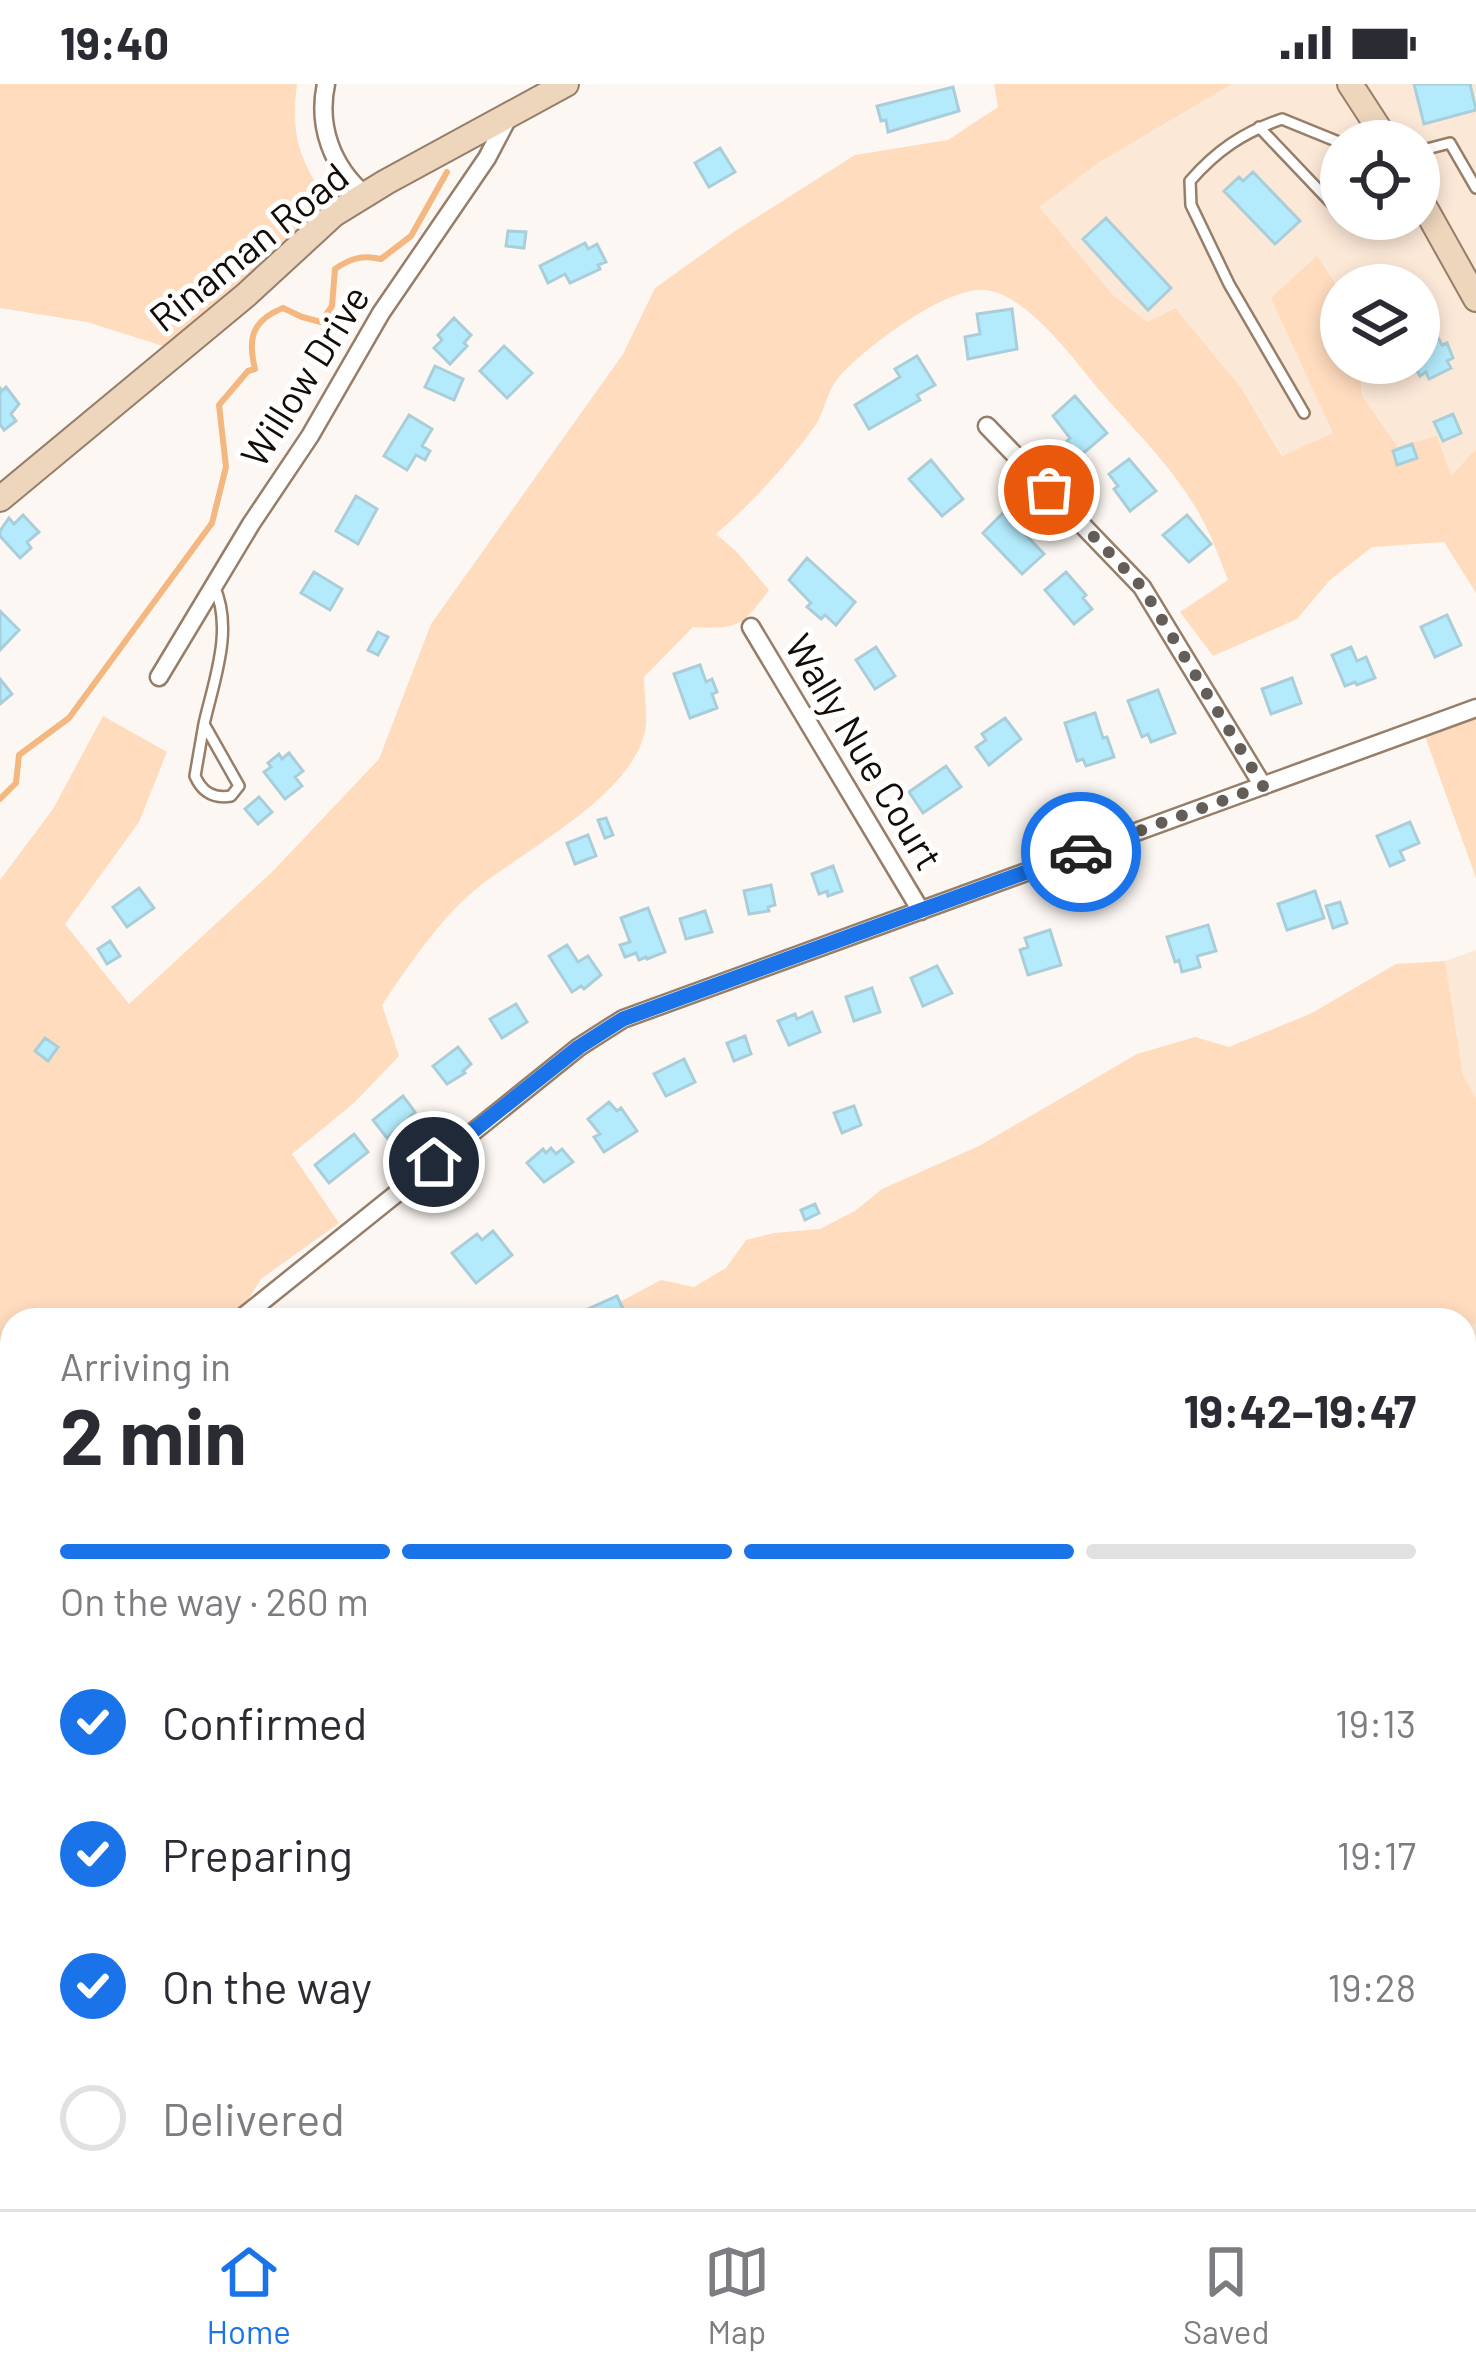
<!DOCTYPE html>
<html lang="en">
<head>
<meta charset="utf-8">
<style>
  body { margin:0; font-family:Barlow,sans-serif; background:#f7f7f7; color:#2b2b33; height:100vh; display:flex; flex-direction:column; font-size:45px; white-space:nowrap }
  * { box-sizing:border-box; margin:0 }
  p { font-size:39px; color:#7c7c81 }
  .icon { flex:none; width:66px; height:66px; fill:none; stroke:currentColor; stroke-width:2; stroke-linecap:round; stroke-linejoin:round }
  .map { position:relative; flex:1; overflow:hidden }
  .sheet { position:absolute; left:0px; top:1224px; width:1476px; height:903px; display:flex; flex-direction:column; background:#fff; border-radius:36px 36px 0 0; box-shadow:0 6px 18px #0003 }
  .sheet>* { flex:none }
  .controls { position:absolute; left:1320px; top:36px; display:grid; gap:24px }
  .controls a { display:grid; place-items:center; width:120px; height:120px; border-radius:50%; background:#fff; box-shadow:0 6px 18px #0003; font-size:60px }
  .pin { position:absolute; display:grid; place-items:center; width:102px; height:102px; color:#fff; margin:-51px; border:6px solid #fff; border-radius:50%; box-shadow:0 3px 12px #0007 }
  .courier { position:absolute; display:grid; place-items:center; width:120px; height:120px; margin:-60px; border:9px solid #1a73e8; border-radius:50%; background:#fff; color:#222; box-shadow:0 3px 15px #0007 }
  .overview em { font-style:normal; font-weight:700 }
  .overview div { display:flex; flex-direction:column-reverse }
  .overview { display:flex; align-items:center; justify-content:space-between; height:204px; padding:0 60px }
  h1 { font-size:78px; font-weight:700; line-height:90px }
  .bar { display:grid; grid-template-columns:repeat(4,1fr); gap:18px 12px; align-content:center; height:144px; padding:0 60px }
  .bar i { height:15px; border-radius:9px; background:#e1e1e2 }
  .bar .on { background:#1a73e8 }
  .bar p { grid-column:span 4 }
  ol { padding:0 60px; list-style:none }
  li { display:flex; align-items:center; gap:36px; height:132px }
  li p { margin-inline-start:auto }
  li .icon { padding:12px; border-radius:50%; background:#1a73e8; color:#fff; stroke-width:4 }
  li:last-child { color:#7c7c81 }
  li i { width:66px; height:66px; border:6px solid #e1e1e2; border-radius:50% }
  .status { display:flex; justify-content:space-between; align-items:center; height:84px; padding:0 60px; background:#fff; direction:ltr }
  .status svg { height:33px; fill:currentColor }
  .menu { display:flex; justify-content:space-around; align-items:center; height:168px; border-top:3px solid #e1e1e2; background:#fff; font-size:33px; color:#7c7c81 }
  .menu a { display:grid; justify-items:center; gap:6px }
  .menu .on { color:#1a73e8 }
  .map>svg:first-child { display:block }
</style>
</head>
<body>
<div class="status"><b>19:40</b><svg viewBox="0 0 49 12"><path d="M0 12V9h3v3zM5 12V6h3v6zM10 12V3h3v9zM15 12V0h3v12zM26 1h20v11H26zM47 4h2v5h-2z"/></svg></div>
<div class="map">
<svg width="1476" height="2125" viewBox="0 0 1476 2125">
  <rect width="100%" height="100%" fill="#fcf7f2"/>
  <path fill="#fce8d7" fill-rule="evenodd" d="M1232 0H1476V365L1451 393 1398 363 1362 312 1359 279H1419V201H1341V208L1316 173 1333 349 1283 372 1242 305 1174 224 1147 238 1112 210 1038 123 1098 79ZM1341 57H1419V135H1341Z
    M1476 866V1014L1463 991 1445 877Z
    M1476 1239V1632L1464 1615V1246Z"/>
  <path fill="#ffdcbe" d="M0 0H297C289 61 304 79 334 130L179 267 87 238 0 224Z
    M994 0H1232L1098 79 1039 123 1112 210 1147 238 1175 224 1242 305 1282 372 1333 349 1271 214 1317 172 1341 208V279H1359L1362 312 1398 363 1437 352 1451 392 1476 365V509L1444 458 1372 463 1330 496 1297 535 1213 572 1180 528 1228 496C1218 471 1209 444 1194 421 1166 376 1135 347 1101 308 1074 276 1029 212 986 206 948 201 864 264 839 293 827 306 825 327 815 342 786 382 753 418 716 450L736 467 769 506C743 542 738 546 693 543L644 593C644 608 647 625 646 640 639 709 525 765 476 805 439 836 409 881 382 921L399 972 355 1018 292 1070 339 1139 261 1195 235 1236H12V1530L0 1536V796L53 725 103 632 167 668 139 738 65 840 129 920 272 788 379 675 431 540 623 270 655 204 735 147 855 71 948 56 998 23Z
    M1476 624V794L1422 644Z
    M1445 877 1463 991 1476 1014V1239L1464 1246V1236H586L661 1196 694 1203 726 1184 746 1156 774 1149 820 1145 855 1127 882 1105 979 1062 1137 970 1195 953 1229 963 1310 930 1396 880Z
    M1464 1615 1476 1632V1977L1464 2002Z
    M1271 2115H1402L1397 2125H1264Z"/>
  <g fill="none" stroke-linecap="round" stroke-linejoin="round">
    <path stroke="#f4b77f" stroke-width="6" d="M0 715 16 699 19 671 69 634 212 439 226 383 219 321 248 287 255 285C247 253 253 236 283 224L302 233 321 238 332 222 335 185C351 174 362 171 381 175L411 152 447 88"/>
  </g>
  <path fill="#b4ebfc" stroke="#a9ceda" stroke-width="3" d="M1414 0H1470L1476 26 1424 40Z
    M953 3 959 27 888 48 886 36 881 37 877 22Z
    M720 64 735 88 709 103 695 79Z
    M1253 88 1300 137 1275 160 1224 107 1239 93 1243 97Z
    M1106 134 1171 204 1148 226 1083 155Z
    M508 147 526 148 524 164 506 162Z
    M585 159 588 165 597 160 606 178 598 181 600 185 570 199 565 190 548 199 540 182Z
    M1338 223 1341 238 1334 242 1327 229Z
    M1012 225 1017 265 968 275 965 253 980 250 977 230Z
    M1425 229 1442 261 1447 259 1453 274 1447 277 1451 284 1429 295 1426 288 1420 292 1413 279H1419V233Z
    M454 234 471 251 464 259 467 262 450 280 434 264 442 256 438 251Z
    M504 262 532 289 507 314 480 287Z
    M917 272 935 301 917 311 920 316 869 345 855 321 900 293 895 285Z
    M435 282 463 295 454 316 425 303Z
    M6 303 19 320 11 330 16 337 4 346 0 340V304L2 307Z
    M1075 312 1107 349 1080 372 1067 357 1070 354 1053 332Z
    M1453 330 1461 349 1443 357 1434 338Z
    M409 331 432 345 422 362 430 367 425 376 416 371 407 386 384 372Z
    M1412 360 1417 374 1397 381 1393 367Z
    M1129 375 1156 407 1130 427 1114 405 1118 402 1109 390Z
    M931 376 963 415 942 432 909 395Z
    M356 412 377 425 358 460 336 447Z
    M1004 428 1044 470 1022 490 983 449Z
    M23 431 39 448 27 458 31 464 20 474 0 452V447L9 434 14 440Z
    M1187 431 1211 460 1189 478 1163 451Z
    M807 474 855 518 836 541 825 531 821 535 807 523 811 519 789 496Z
    M314 488 342 505 330 526 301 509Z
    M1066 488 1086 511 1083 514 1092 525 1074 540 1045 506Z
    M0 527 19 546 0 566Z
    M1447 531 1461 561 1435 573 1421 543Z
    M378 548 388 553 378 571 368 566Z
    M876 563 895 592 875 605 856 576Z
    M1351 563 1357 577 1366 573 1375 594 1357 601 1355 598 1345 602 1332 571Z
    M700 581 706 598 712 595 717 608 712 610 717 624 690 634 674 590Z
    M1292 594 1301 619 1271 630 1262 605Z
    M0 595 12 610 0 620Z
    M1158 606 1175 649 1151 658 1148 650 1142 653 1128 617Z
    M1095 629 1103 654 1107 653 1114 673 1086 682 1083 675 1077 677 1065 639Z
    M1005 634 1021 655 989 681 976 663 986 656 982 650Z
    M289 669 303 687 295 693 302 702 285 715 264 688 271 683 268 679 279 670 282 675Z
    M946 682 961 703 923 729 909 708Z
    M259 713 272 728 258 740 245 725Z
    M606 734 613 751 605 754 598 736Z
    M1410 738 1419 759 1400 767 1404 776 1390 782 1377 752Z
    M588 751 596 772 575 780 567 759Z
    M833 782 842 807 828 812 827 807 819 810 812 790Z
    M771 801 775 821 768 823 769 827 749 830 744 807Z
    M139 804 154 824 127 843 113 823Z
    M1315 807 1324 834 1287 846 1278 820Z
    M1340 818 1347 839 1333 844 1326 822Z
    M648 824 665 868 647 875 646 873 639 876 636 869 625 873 620 861 630 858 621 834Z
    M705 827 712 848 686 855 680 835Z
    M1208 841 1216 867 1197 872 1200 883 1182 888 1179 876 1175 878 1167 853Z
    M1050 846 1061 881 1028 891 1020 866 1028 863 1025 854Z
    M110 857 120 872 107 880 98 865Z
    M567 861 578 878 588 872 601 891 584 905 581 902 572 908 549 872Z
    M937 882 952 909 923 922 911 894Z
    M872 904 880 928 854 937 846 913Z
    M516 920 527 938 502 954 490 935Z
    M812 928 820 948 789 961 778 937 795 930 797 935Z
    M745 952 751 970 734 977 727 959Z
    M45 954 58 963 48 977 35 967Z
    M458 963 471 980 463 987 465 989 447 1000 433 982Z
    M684 975 695 998 666 1012 654 990Z
    M403 1012 415 1028 387 1054 373 1036Z
    M609 1018 617 1027 621 1024 637 1047 604 1068 594 1053 600 1050 588 1035Z
    M854 1022 861 1041 842 1049 834 1029Z
    M354 1050 368 1068 329 1099 315 1081Z
    M551 1064 556 1070 562 1065 573 1078 544 1098 527 1079 543 1065 546 1069Z
    M815 1120 819 1129 805 1136 801 1126Z
    M493 1147 512 1171 476 1199 452 1169 477 1150 482 1156Z
    M617 1212 623 1225 599 1236H582L579 1229Z
    M1476 1337V1405L1464 1407V1339Z
    M7 1567 12 1580V1593L0 1598V1570Z
    M0 1971 2 1977 12 1972V2010L0 2015Z
    M66 2115H97L104 2125H73Z
    M411 2115H449L453 2125H399L397 2121Z
    M736 2115H768L772 2125H729L727 2119Z"/>
  <g fill="none" stroke-linecap="round" stroke-linejoin="round">
    <g stroke="#967e69" stroke-width="14">
      <path id="lane" d="M1259 43 1336 124
        M1419 67 1450 59 1476 104
        M1304 329 1229 200 1191 121 1190 97C1217 66 1244 48 1282 35L1341 59
        M204 640 195 692C202 708 213 715 231 712L239 702 204 640C214 596 234 545 214 502
        M1464 1444 1476 1443"/>
    </g>
    <g stroke="#967e69" stroke-width="21">
      <path id="street" d="M326 0C317 42 332 83 365 111
        M987 342 1142 503 1263 702
        M751 543 921 827
        M159 593 251 440 310 352 381 229 487 74 508 34
        M239 1236 579 963 623 935 1476 624
        M0 1649 12 1644
        M0 1925 12 1922
        M0 2108 12 2125
        M249 2125 272 2115
        M870 2125 879 2115
        M1120 2125 1126 2115"/>
    </g>
    <g stroke="#967e69" stroke-width="28">
      <path id="secondary" d="M1350 0 1387 57
        M1419 113 1476 215
        M0 415 246 211 334 130 386 98 566 0
        M1464 2002 1476 1977
        M1397 2125 1402 2115"/>
    </g>
    <use href="#lane" stroke="#fff" stroke-width="9"/>
    <use href="#street" stroke="#fff" stroke-width="16"/>
    <use href="#secondary" stroke="#edd6bc" stroke-width="24"/>
  </g>
  <g fill="none" stroke-linecap="round" stroke-linejoin="round">
    <path stroke="#655e58" stroke-width="12" stroke-dasharray="0 21.6" d="M1049 406 1142 503 1263 702 1081 768"/>
    <path stroke="#1a73e8" stroke-width="15" d="M434 1078 579 963 623 935 1081 768"/>
  </g>
  <g text-anchor="middle" stroke-width="10" stroke-linejoin="round" paint-order="stroke">
    <g font-size="39" fill="#140c05" stroke="#fff">
      <text transform="translate(249 163) rotate(-39)" y="14">Rinaman Road</text>
      <text transform="translate(305 292) rotate(-58)" y="14">Willow Drive</text>
      <text transform="translate(864 668) rotate(59)" y="14">Wally Nue Court</text>
    </g>
  </g>
</svg>
<div class="controls">
<a><svg class="icon" aria-label="locate" viewBox="0 0 24 24"><circle cx="12" cy="12" r="6"/><path d="M12 2v4M12 18v4M2 12h4M18 12h4"/></svg></a>
<a><svg class="icon" aria-label="layers" viewBox="0 0 24 24"><path d="M12 4l9 5-9 5-9-5zM3 14l9 5 9-5"/></svg></a>
</div>
<div class="pin" style="left:1049px;top:406px;background:#ea580c"><svg class="icon" aria-label="bag" viewBox="0 0 24 24"><path d="M5 8h14l-1 12H6zM9 8a3 3 0 0 1 6 0"/></svg></div>
<div class="pin" style="left:434px;top:1078px;background:#1f2937"><svg class="icon" aria-label="home" viewBox="0 0 24 24"><path d="M3 11l9-7 9 7M6 9v11h12V9"/></svg></div>
<div class="courier" style="left:1081px;top:768px"><svg class="icon" aria-label="car" viewBox="0 0 24 24"><path d="M5 17H2v-5l4-1 3-4h7l3 4 3 1v5h-3M9 17h6M6 11h13"/><circle cx="7" cy="17" r="2"/><circle cx="17" cy="17" r="2"/></svg></div>
<section class="sheet">
<div class="overview"><div><h1>2 min</h1><p>Arriving in</p></div><em>19:42–19:47</em></div>
<div class="bar"><i class="on"></i><i class="on"></i><i class="on"></i><i></i><p>On the way · 260 m</p></div>
<ol>
<li><svg class="icon" aria-label="check" viewBox="0 0 24 24"><path d="M5 12l5 5 9-10"/></svg>Confirmed<p>19:13</p></li>
<li><svg class="icon" aria-label="check" viewBox="0 0 24 24"><path d="M5 12l5 5 9-10"/></svg>Preparing<p>19:17</p></li>
<li><svg class="icon" aria-label="check" viewBox="0 0 24 24"><path d="M5 12l5 5 9-10"/></svg>On the way<p>19:28</p></li>
<li><i></i>Delivered</li>
</ol>
</section>
</div>
<nav class="menu">
<a class="on"><svg class="icon" aria-label="home" viewBox="0 0 24 24"><path d="M3 11l9-7 9 7M6 9v11h12V9"/></svg>Home</a>
<a><svg class="icon" aria-label="map" viewBox="0 0 24 24"><path d="M3 6l6-2 6 2 6-2v14l-6 2-6-2-6 2zM9 4v14M15 6v14"/></svg>Map</a>
<a><svg class="icon" aria-label="saved" viewBox="0 0 24 24"><path d="M7 4h10v16l-5-4-5 4z"/></svg>Saved</a>
</nav>
</body>
</html>
